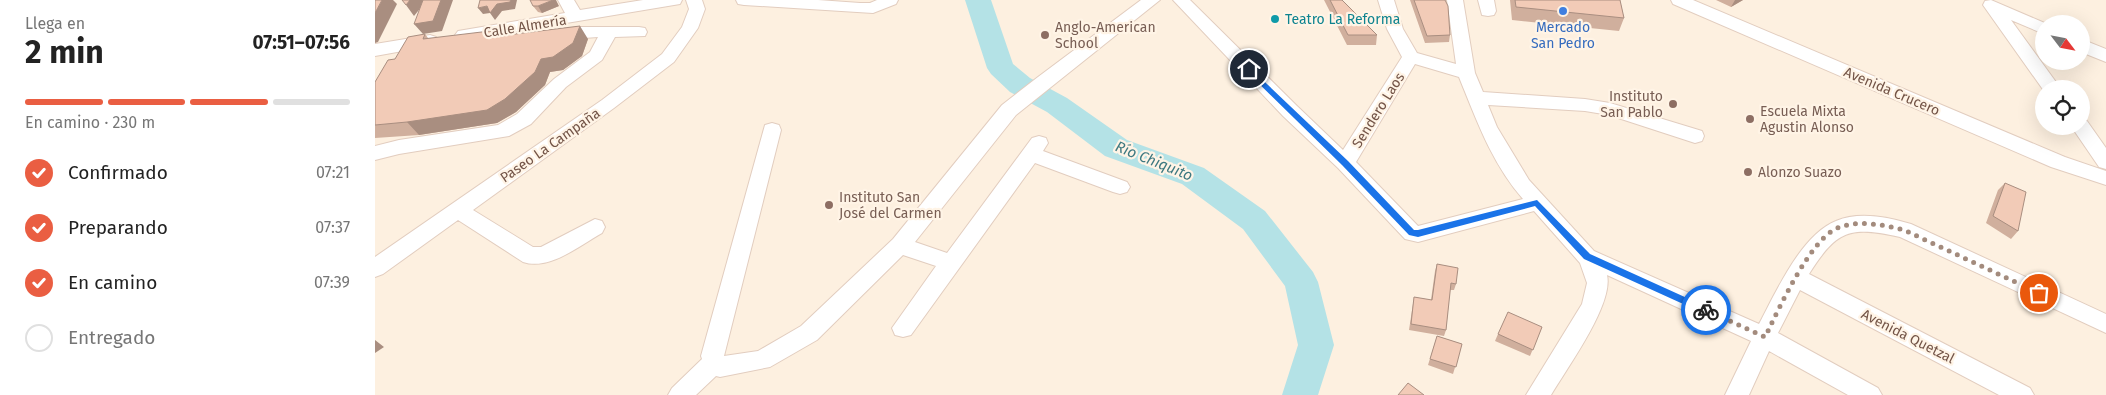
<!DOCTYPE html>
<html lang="es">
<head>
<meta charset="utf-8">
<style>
  body { margin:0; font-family:"Fira Sans",sans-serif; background:#f2f2f2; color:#222; height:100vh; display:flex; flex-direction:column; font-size:19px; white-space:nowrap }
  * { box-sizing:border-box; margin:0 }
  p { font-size:16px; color:#767676 }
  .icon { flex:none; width:28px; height:28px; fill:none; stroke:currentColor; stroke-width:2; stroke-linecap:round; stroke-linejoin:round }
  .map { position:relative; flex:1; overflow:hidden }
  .side { display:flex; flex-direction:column; background:#fff; width:375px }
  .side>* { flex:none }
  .needle { width:32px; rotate:122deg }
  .tools { position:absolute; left:1660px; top:15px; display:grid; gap:10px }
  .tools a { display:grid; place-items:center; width:55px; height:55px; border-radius:50%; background:#fff; box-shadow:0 5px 20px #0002; font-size:25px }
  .pin { position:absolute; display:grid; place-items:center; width:42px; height:42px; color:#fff; margin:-21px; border:2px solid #fff; border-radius:50%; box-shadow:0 1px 5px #0007 }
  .courier { position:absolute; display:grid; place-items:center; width:50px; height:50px; margin:-25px; border:4px solid #1a73e8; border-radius:50%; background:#fff; color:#222; box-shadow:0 1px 6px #0007 }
  .head em { font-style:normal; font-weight:700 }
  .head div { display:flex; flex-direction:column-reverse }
  .head { display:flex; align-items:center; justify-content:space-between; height:85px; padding:0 25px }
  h1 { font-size:32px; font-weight:700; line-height:38px }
  .bar { display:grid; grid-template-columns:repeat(4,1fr); gap:8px 5px; align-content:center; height:60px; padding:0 25px }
  .bar i { height:6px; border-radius:4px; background:#e0e0e0 }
  .bar .current { background:#ea5e42 }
  .bar p { grid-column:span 4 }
  ol { padding:0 25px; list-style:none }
  li { display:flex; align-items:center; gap:15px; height:55px }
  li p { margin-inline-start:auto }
  li .icon { padding:5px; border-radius:50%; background:#ea5e42; color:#fff; stroke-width:4 }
  li:last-child { color:#767676 }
  li i { width:28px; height:28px; border:2px solid #e0e0e0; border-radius:50% }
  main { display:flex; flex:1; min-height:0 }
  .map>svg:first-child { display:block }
</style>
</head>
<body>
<main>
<section class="side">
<div class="head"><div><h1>2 min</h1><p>Llega en</p></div><em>07:51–07:56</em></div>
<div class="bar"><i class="current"></i><i class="current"></i><i class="current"></i><i></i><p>En camino · 230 m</p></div>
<ol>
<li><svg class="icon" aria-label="check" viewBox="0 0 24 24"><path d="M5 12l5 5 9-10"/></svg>Confirmado<p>07:21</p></li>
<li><svg class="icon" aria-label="check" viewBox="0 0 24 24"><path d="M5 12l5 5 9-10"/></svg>Preparando<p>07:37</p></li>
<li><svg class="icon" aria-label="check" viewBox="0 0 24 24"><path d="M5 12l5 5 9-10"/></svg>En camino<p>07:39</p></li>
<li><i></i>Entregado</li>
</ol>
</section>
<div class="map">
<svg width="1731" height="395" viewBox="0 0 1731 395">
  <rect width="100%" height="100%" fill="#fdf0e0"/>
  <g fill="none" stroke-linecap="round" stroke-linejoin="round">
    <path fill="#b4e2e6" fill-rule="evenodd" d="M590 0H616L638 64 655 78 692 98 752 140 829 168 890 211 938 272 943 282 959 345 943 395H907L923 345 910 286 868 229 807 184 730 156 672 112 635 92 616 74 612 68Z"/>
    <g stroke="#e2cdbf" stroke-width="2">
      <path id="minor" d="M183 0H199L205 10 268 0H307L305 4 89 40 83 39 80 35 83 31 89 30 190 13Z
        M311 0H327L330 9 323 28 299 62 239 108 98 210 158 247H166L220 219 227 221 230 227 227 233C205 245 175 271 148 262L83 220 8 274 0 277V257L227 100 287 54 307 27 314 9Z
        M361 0H443L485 3H495L502 0H523L521 4 498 13 369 5 363 4Z
        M766 0H785L641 115 540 242 572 253 657 138 664 136 671 138 673 143 668 151 752 182 755 187 752 192 745 194 738 192 660 163 536 335 528 337 520 335 517 328 561 266 528 255 442 340 395 367 345 377 341 376 321 395H293L297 388 327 359 326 356 390 125 397 123 404 125 406 130 349 356 383 351 426 326 518 239 627 105 663 77Z
        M798 0H815L922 106 968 150 1027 57 1012 29 1003 0H1019L1028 29 1042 53 1081 64 1072 0H1088L1100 73 1108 92 1210 99 1235 103 1327 131 1329 136 1327 141 1320 143 1234 115 1210 111 1113 105 1122 127 1154 180 1219 251 1384 324C1401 292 1426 235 1461 221 1484 211 1513 217 1536 224L1731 314V333L1525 237C1474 226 1462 230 1434 274L1655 388 1659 395H1624L1425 290 1403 333 1503 388 1507 395H1473L1394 351 1374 395H1350L1376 341 1232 275C1239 304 1192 368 1176 395H1151L1207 304 1212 283 1205 263 1159 211 1043 242 1030 239 963 168 908 116ZM1040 64 1084 77C1101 119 1117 164 1148 199L1043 226 981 162Z
        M1103 0H1119L1121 11 1119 15 1113 16 1107 15Z
        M1296 0H1318L1690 157 1731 171V185L1676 167 1298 4Z
        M1616 0 1672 24H1669V34L1636 20 1686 89H1669V91L1608 5 1610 1Z
        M206 27H264L270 28 272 32 270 36 240 37 227 60 191 87 156 124 134 136 24 154 0 160V146L24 140 123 125 142 114 179 79 215 52 223 37 181 40 175 39 172 35 175 31Z
        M55 35 61 37 64 41 61 45 0 56V44Z
        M1706 39 1731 49V62L1706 52Z
        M1706 120 1712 121 1731 148V169L1724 167 1696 126H1706Z"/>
    </g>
    <use href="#minor" fill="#fff" fill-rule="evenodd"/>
  </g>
  <path fill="#d0af9d" d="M949 0H967L1002 35 1001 45H972Z
    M1035 0H1070L1075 35 1074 42 1050 43Z
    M1135 0H1245L1249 18 1244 31 1137 20Z
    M1341 0H1368L1356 7Z
    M158 6H184L167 13 163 12Z
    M50 34 53 38 124 36 213 39 207 56 188 70 175 72 170 85 141 112 122 123 44 135 0 138V82L20 59Z
    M1630 183 1643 231 1636 239 1611 223 1623 190Z
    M1062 264 1081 284 1079 290H1075L1071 330 1069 336 1034 330 1039 297 1056 300 1060 271Z
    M1167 327 1155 356 1120 341 1123 334Z
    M1062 336 1087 344 1078 374 1053 365Z"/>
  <path fill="#a98e80" d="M7 0H18L22 4 3 42 0 43V13Z
    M35 0H52L39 16 31 5Z
    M66 0H78L67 31 48 34 39 24Z
    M136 0H142L140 9 127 11 120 20 115 13 108 14 103 8 122 4Z
    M178 0H181L184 6 167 13 163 6Z
    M1360 0H1368L1356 7Z
    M205 26 213 39 207 56 188 70 175 72 170 85 141 112 122 123 44 135 32 122 166 59Z
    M0 340 9 347 0 353Z"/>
  <path fill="#f2cbb7" stroke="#a98e80" d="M0 0H7L0 13Z
    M27 0H35L31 5Z
    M48 0H66L58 21 39 24Z
    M105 0H136L135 2 122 4 115 13 112 6 103 8Z
    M155 0H178L163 6H158Z
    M955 0H967L1002 35H973Z
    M1039 0H1070L1073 6 1075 35 1052 36Z
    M1140 0H1245L1249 18 1141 7Z
    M205 26 198 43 178 57 166 59 160 72 130 99 112 110 32 122 0 125V82L13 60 20 59 33 37 50 34 48 39 115 31 124 36Z
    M1630 183 1651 192 1643 231 1618 216Z
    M1062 264 1083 268 1081 284 1076 283 1071 330 1036 324 1039 297 1057 300Z
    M1133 312 1167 327 1158 350 1123 334Z
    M1062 336 1087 344 1081 367 1055 359Z
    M1033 383 1049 395H1023Z"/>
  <path fill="#1a73e8" d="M874 67 973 161 1039 230H1043L1162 200 1215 254 1334 308V313H1328L1209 259 1160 206 1043 237 1034 235 967 165 871 71 870 69Z"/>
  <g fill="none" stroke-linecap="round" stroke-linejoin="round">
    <path stroke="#a38b7d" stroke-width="5" stroke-dasharray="0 9" d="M1331 310 1390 337C1403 311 1436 236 1465 227 1486 220 1508 225 1529 230L1664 293"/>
  </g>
  <circle fill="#3f7fe0" stroke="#fff4e6" stroke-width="2" cx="1188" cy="11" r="5"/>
  <circle fill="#0f9aa8" stroke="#fff4e6" stroke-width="2" cx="900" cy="19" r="5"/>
  <g fill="#8d6e63" stroke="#fff4e6" stroke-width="2">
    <circle cx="670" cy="35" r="5"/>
    <circle cx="1298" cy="104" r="5"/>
    <circle cx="1375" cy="119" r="5"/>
    <circle cx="1373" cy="172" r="5"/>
    <circle cx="454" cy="205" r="5"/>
  </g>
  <g text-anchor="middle" stroke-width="4.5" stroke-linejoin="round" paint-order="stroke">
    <g font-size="14" fill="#0d838f" stroke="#fff4e6" text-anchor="start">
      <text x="910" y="24">Teatro La Reforma</text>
    </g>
    <g font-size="14" fill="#735447" stroke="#fff4e6">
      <text transform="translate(150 26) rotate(-9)" y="5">Calle Almería</text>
      <text transform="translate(1517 91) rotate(23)" y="5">Avenida Crucero</text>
      <text transform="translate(1003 110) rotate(-58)" y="5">Sendero Laos</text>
      <text transform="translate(175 145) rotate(-35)" y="5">Paseo La Campaña</text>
      <text transform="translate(1533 336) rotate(27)" y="5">Avenida Quetzal</text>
    </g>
    <g font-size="14" fill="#785e54" stroke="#fff4e6" text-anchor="start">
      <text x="680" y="32">Anglo-American<tspan x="680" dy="16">School</tspan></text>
      <text x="1288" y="101" text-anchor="end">Instituto<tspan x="1288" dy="16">San Pablo</tspan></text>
      <text x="1385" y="116">Escuela Mixta<tspan x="1385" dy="16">Agustin Alonso</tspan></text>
      <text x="1383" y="177">Alonzo Suazo</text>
      <text x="464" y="202">Instituto San<tspan x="464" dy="16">José del Carmen</tspan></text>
    </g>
    <g font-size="14" fill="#366cbe" stroke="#fff4e6">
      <text x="1188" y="32">Mercado<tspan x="1188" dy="16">San Pedro</tspan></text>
    </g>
    <g font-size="15" font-style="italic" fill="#3e7981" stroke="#fff4e6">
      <text transform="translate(779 161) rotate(22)" y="5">Río Chiquito</text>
    </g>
  </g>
</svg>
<div class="tools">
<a><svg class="needle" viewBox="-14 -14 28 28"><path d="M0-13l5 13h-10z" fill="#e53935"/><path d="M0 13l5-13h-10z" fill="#767676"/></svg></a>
<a><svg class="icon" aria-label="locate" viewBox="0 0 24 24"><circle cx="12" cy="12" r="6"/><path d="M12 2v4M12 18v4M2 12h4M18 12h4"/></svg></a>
</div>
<div class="pin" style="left:1664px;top:293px;background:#ea580c"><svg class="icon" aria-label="bag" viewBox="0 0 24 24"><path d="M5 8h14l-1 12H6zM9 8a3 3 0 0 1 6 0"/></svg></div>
<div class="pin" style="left:874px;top:69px;background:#1f2937"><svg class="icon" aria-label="home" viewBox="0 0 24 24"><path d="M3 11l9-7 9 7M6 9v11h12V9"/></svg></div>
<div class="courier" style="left:1331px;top:310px"><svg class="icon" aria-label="bike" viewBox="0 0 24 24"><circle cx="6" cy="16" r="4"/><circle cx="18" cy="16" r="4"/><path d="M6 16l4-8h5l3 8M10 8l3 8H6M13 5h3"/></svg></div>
</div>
</main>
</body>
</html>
